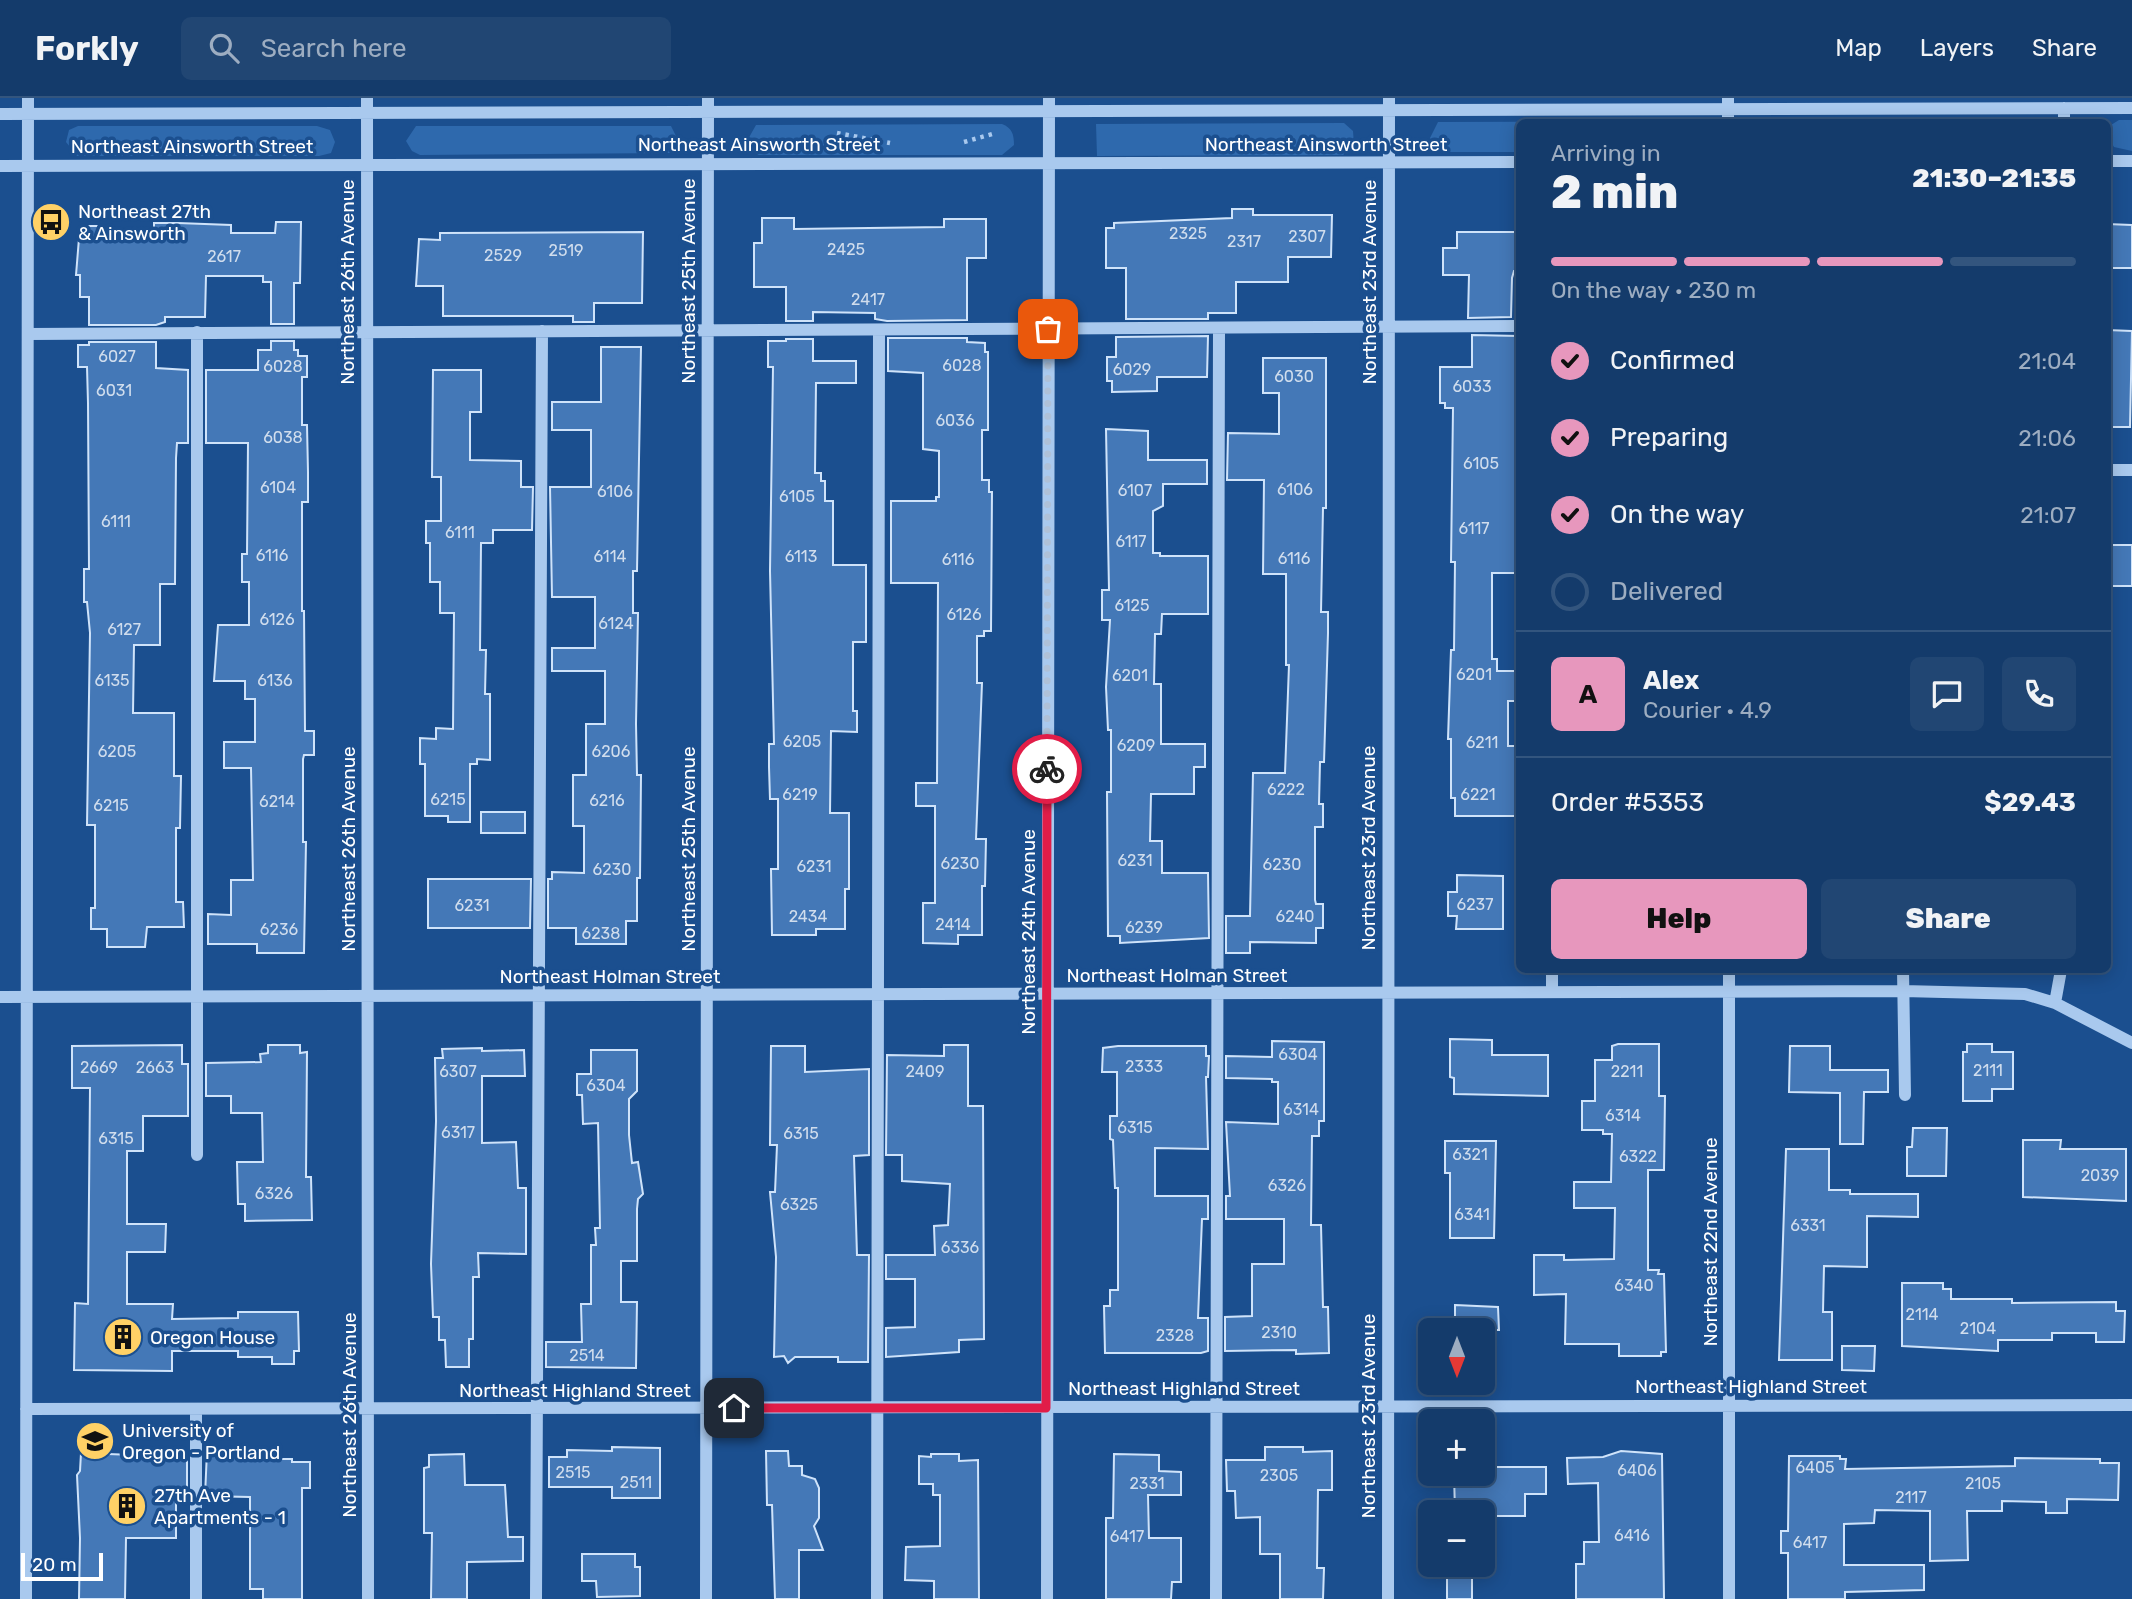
<!DOCTYPE html>
<html lang="en">
<head>
<meta charset="utf-8">
<style>
  body { margin:0; font-family:Rubik,sans-serif; background:#214673; color:#f1f3f6; height:100vh; display:flex; flex-direction:column; font-size:26px; white-space:nowrap }
  * { box-sizing:border-box; margin:0 }
  p { font-size:23px; color:#9dadc1 }
  .icon { flex:none; width:38px; height:38px; fill:none; stroke:currentColor; stroke-width:2; stroke-linecap:round; stroke-linejoin:round }
  .map { position:relative; flex:1; overflow:hidden }
  .side { position:absolute; left:1516px; top:21px; width:595px; height:854px; display:flex; flex-direction:column; background:#143b6b; border-radius:10px; box-shadow:0 4px 18px #0003,0 0 0 2px #33557e }
  .side>* { flex:none }
  .needle { width:46px; rotate:180deg }
  .fabs { position:absolute; left:1418px; top:1220px; display:grid; gap:14px }
  .fabs a { display:grid; place-items:center; width:77px; height:77px; border-radius:10px; background:#143b6b; box-shadow:0 4px 18px #0003,0 0 0 2px #33557e; font-size:35px }
  .scale { position:absolute; left:21px; bottom:18px; width:82px; box-sizing:border-box; padding-left:7px; border:4px solid #fff; border-top:0; font-size:19px; line-height:24px; white-space:nowrap; color:#fff; -webkit-text-stroke:5px #1b4f8f; paint-order:stroke }
  .pin { position:absolute; display:grid; place-items:center; width:60px; height:60px; color:#fff; margin:-30px; border-radius:14px; box-shadow:0 4px 10px #0006 }
  .courier { position:absolute; display:grid; place-items:center; width:70px; height:70px; margin:-35px; border:5px solid #e11d48; border-radius:50%; background:#fff; color:#222; box-shadow:0 2px 9px #0007 }
  .summary em { font-style:normal; font-weight:800 }
  .summary div { display:flex; flex-direction:column-reverse }
  .summary { display:flex; align-items:center; justify-content:space-between; height:119px; padding:0 35px }
  h1 { font-size:46px; font-weight:800; line-height:52px }
  .bar { display:grid; grid-template-columns:repeat(4,1fr); gap:10px 7px; align-content:center; height:84px; padding:0 35px }
  .bar i { height:9px; border-radius:5px; background:#33557e }
  .bar .selected { background:#e797bd }
  .bar p { grid-column:span 4 }
  .line { display:flex; align-items:center; gap:18px; padding:0 35px; border-top:2px solid #33557e }
  .line div { flex:1 }
  .round { display:grid; place-items:center; flex:none; width:74px; height:74px; border-radius:10px; background:#214673 }
  ol { padding:0 35px; list-style:none }
  li { display:flex; align-items:center; gap:21px; height:77px }
  li p { margin-inline-start:auto }
  li .icon { padding:7px; border-radius:50%; background:#e797bd; color:#111; stroke-width:4 }
  li:last-child { color:#9dadc1 }
  li i { width:38px; height:38px; border:4px solid #33557e; border-radius:50% }
  .action { display:flex; gap:14px; margin-top:auto; padding:14px 35px }
  .action a { flex:1; height:80px; border-radius:10px; background:#e797bd; color:#111; font-size:28px; font-weight:800; line-height:80px; text-align:center }
  .action a+a { background:#214673; color:#f1f3f6 }
  header { display:flex; align-items:center; gap:42px; box-sizing:border-box; height:98px; padding:0 35px; background:#143b6b; border-bottom:2px solid #33557e }
  header strong { font-size:33px }
  nav { display:flex; gap:38px; margin-inline-start:auto; font-size:24px }
  .search { width:490px; height:63px; background:#214673; display:flex; align-items:center; gap:18px; box-sizing:border-box; padding:0 24px; border-radius:10px; color:#9dadc1; font-size:26px }
  .map>svg:first-child { display:block }
</style>
</head>
<body>
<header>
<strong>Forkly</strong>
<div class="search"><svg class="icon" aria-label="search" viewBox="0 0 24 24"><circle cx="10" cy="10" r="6"/><path d="M15 15l6 6"/></svg>Search here</div>
<nav><a>Map</a><a>Layers</a><a>Share</a></nav>
</header>
<div class="map">
<svg width="2132" height="1501" viewBox="0 0 2132 1501">
  <rect width="100%" height="100%" fill="#1b4f8f"/>
  <path fill="#2e69ad" d="M1782 22 2021 23 2025 24H1778Z
    M2119 22H2132V53L2114 49 2108 39 2111 27Z
    M1678 23 1683 24H1519V54H1437L1430 40 1438 24Z
    M1344 25 1353 33 1354 47 1343 57 1097 58 1096 26Z
    M1002 26C1012 30 1014 36 1014 47L1002 57H758L747 43 756 27Z
    M78 28H317L330 32 335 44 331 55 319 58H77L66 44 69 32Z
    M416 28H671L678 42 671 55 420 57 412 53 406 43Z"/>
  <path fill="#4478b7" stroke="#cfe3fa" stroke-width="2" d="M1232 111H1253V117H1332L1331 159H1288V184H1236V215H1208V221H1126V170H1106V130H1114V125L1232 120Z
    M762 120H794V131L944 129V121H986V160H967V222L887 223 875 221V215L813 214V223H786V189H754V145H762Z
    M276 124H301L300 185H294V226H271V184H263V178H206L205 219H165V224L156 227H89V199H80V177H76L80 128H103V135H154V125H178L231 127V135H275Z
    M2107 126 2132 127V170H2107Z
    M643 134 642 205H594V224H573V218H443V188H416L419 141 440 142V135Z
    M1457 134H1519V173H1514L1512 180 1511 219 1468 220 1469 177H1443V150H1457Z
    M2107 232 2132 233 2130 329H2107Z
    M1472 237 1519 238V432H1515V475H1492V561H1497V573H1519V603H1508V648H1518V718H1455V700H1451V641H1448L1451 552H1454L1455 464H1451L1453 310H1445V305H1440V269H1472Z
    M1208 238 1207 279H1157V293L1112 294V283H1107V259H1116V239Z
    M888 240H967V244L985 245V254H988V332H982V382H989V394H992L991 533H984V538H977V585H982L976 741H986L985 788H982V837H958V846L923 845V805H935V708H916V685H937L938 485H891V403H936V399H939V353L923 351V275L888 273Z
    M786 241H813V263H856V285H816L815 375H821V383H825V403H833V467H866V544H853V613H857V634L831 633 830 715H849V791H845V831H816V837H772L771 771H778V701H770L769 669V646H774L770 473 773 269H768V243H786Z
    M271 243H294V252H298V258H307V279H302V327H307L308 374V404H302V513H304L305 633H314V657H304L303 661V744H306L304 855H257V846H208V816L231 817V782H253L251 670H224V644H255V601H245V583H214L218 527H249V484H242V456H247L248 345H206V272H258V252H271Z
    M89 244H156V270L188 272V345H177L176 360 175 486H160V547H134L133 615H174V678H181L180 730H176V804H183L184 829H147L145 849H107V831H91V810H95V727H87L90 535 87 504H84V471H89L88 305 87 269H78V247H89Z
    M601 249H641L637 473H633V515H638L636 626 637 677H641L640 780H637V823H626V846H576V830H548V781H552V774L584 775V728H573V677H586V626H605V573H552V550H595V499H552L550 389H591V332H552V304H601Z
    M1263 260H1326V410H1323L1321 514H1328V535L1324 664H1320L1319 706H1323V729H1315V802L1316 806H1323V830H1316V845L1250 844V855H1226V818H1250L1253 675H1285L1289 567H1286V476H1263L1264 382H1227L1228 335 1279 336V295H1263Z
    M433 272H481V314H470V362L521 363V389H533L532 432H493V445H481L480 552H486L485 596H490V662L477 661V666H470V724H448V718H425V666H420V640L436 641V630L453 631 454 515H440V484H430V445H426V423H441V379H432Z
    M1106 331 1148 333V362H1207V386H1163V408L1153 413V455H1160V458H1208V516H1162L1161 536H1155L1154 586H1161V646H1205V669H1194V696H1151L1150 743H1162V775H1208L1209 840 1120 845V838H1108L1107 694H1111V632H1108L1106 589 1110 522H1102V492H1109Z
    M2107 447H2132V488H2107Z
    M481 714H525V735H481Z
    M1457 777 1503 778V831H1456L1457 818H1448V794H1457Z
    M428 781H531L530 830H428Z
    M1450 941 1492 942V957H1548V998L1454 996V980L1450 979Z
    M1272 943 1324 944V1023H1319V1038H1312L1311 1127H1321L1323 1209H1328L1329 1255 1296 1256V1252L1225 1253V1219L1252 1218V1166H1284V1121H1226V1098H1230L1226 1024 1278 1026V984H1272V981L1226 980V958L1272 959Z
    M1618 946H1659V998H1665L1664 1072H1648V1172H1659L1658 1176H1664L1666 1254H1661V1258H1619V1246H1565L1566 1196 1534 1197V1157H1564V1162L1614 1161 1615 1110H1574V1084H1611L1612 1036H1603V1032H1582V1003H1595V962H1612V948Z
    M1967 946H1992V954H2013V991H1992V1003H1963V954H1967Z
    M182 947V966H188V1018H143V1053H127V1126H166L165 1154H127V1206H173L172 1221 238 1220V1214H298L299 1253H294V1266H272V1259H238V1253H172V1273L74 1272 75 1205 88 1206 90 990H72V948Z
    M268 947H300V955L307 954 306 1079H311L312 1122 245 1123V1106H238L237 1064H263L262 1015H231V998H206V965L261 964 260 956 268 955Z
    M944 947H968V1008H983L984 1241 959 1242V1254L886 1259V1230L915 1229V1181H886V1157H935L934 1128 948 1127 950 1086 902 1083V1057H886L887 957 944 958Z
    M771 948H805V974L869 971V1057L854 1058 857 1157H869L868 1264H838V1259H795L788 1265 784 1258 774 1259 776 1159 770 1094H775L777 1047H770Z
    M1118 948H1206V958H1209L1208 979H1206L1208 1051 1155 1050V1098H1208V1121H1202L1198 1220H1208V1253L1201 1255H1105L1104 1208H1110V1192H1118V1090H1115L1113 1042 1110 1041V1018H1117V974H1102L1103 950Z
    M1790 948H1830V972H1888V994H1864L1863 1046H1840V995L1789 994Z
    M482 950V953L524 952 525 978H482V1045L516 1044 518 1090H526V1156L478 1155 479 1179H473V1241H469V1269H446L445 1242H439V1219H433L431 1166 436 1023 435 960H443L442 951Z
    M591 952H637V993L629 1001V1037L632 1065 638 1064 643 1096 638 1101 637 1111V1163H621V1204H637L636 1270 546 1269V1244H582L581 1206H591V1147H596L595 1130H600L598 1025 583 1026 582 997H577V976H591Z
    M1913 1030H1947L1946 1078H1907V1049H1912Z
    M2023 1042H2061L2060 1051H2126V1103L2023 1099Z
    M1445 1043H1496L1494 1140H1450V1075H1445Z
    M1786 1051H1829V1092H1850V1096H1918V1119L1867 1118V1169L1824 1168 1823 1214H1832V1262H1779Z
    M1902 1185H1943V1191H1951V1201H2012V1205L2116 1204V1213H2125L2124 1244H2096V1235H2052V1242H1998V1253L1902 1248Z
    M1455 1207 1498 1209 1499 1232H1455Z
    M1842 1248H1875L1874 1273 1842 1272Z
    M612 1349 660 1350V1400H612V1389H549V1359H567V1352L612 1353Z
    M1265 1349H1303V1354L1332 1353V1392H1318L1317 1470H1324L1323 1501H1280V1456H1260V1419L1236 1420 1235 1393H1227L1226 1362H1265Z
    M207 1353H243L242 1361H292V1364H310V1390H302V1501H263V1491H250V1399L205 1398Z
    M766 1353H788L789 1368H802V1377L815 1381 819 1390V1420L814 1428 823 1452H799V1501H775L772 1407H767Z
    M1621 1353 1662 1356 1664 1501H1576V1466H1584V1444H1599L1598 1385 1568 1386 1567 1360 1603 1359Z
    M81 1355 187 1359V1397H176V1440H126L125 1501H79L80 1440 77 1377 80 1373Z
    M464 1356 465 1387H505L508 1439H523V1463L467 1464V1501H431L432 1435H424V1370L429 1369V1357Z
    M931 1356H959V1363L978 1362 979 1501H934V1483L905 1482 906 1449 940 1448V1397H933V1386H919V1358L931 1359Z
    M1114 1356 1159 1357V1373L1181 1374V1397H1148L1149 1440H1181V1484H1172L1171 1501H1106V1420H1113Z
    M1789 1358H1840V1361H1846L1845 1371 2015 1368V1360L2100 1361V1365H2119L2118 1402 2067 1401V1415H2046V1404L2002 1403V1413H1967L1968 1462 1930 1463V1413L1875 1412 1874 1425 1844 1426V1467H1924V1492L1845 1494V1501H1788V1455H1781V1433H1788Z
    M1482 1369H1546V1396H1525V1418H1482V1414H1455L1454 1376H1482Z
    M582 1456H635V1469H640V1498L597 1499 596 1483H582Z
    M1447 1466H1472V1501H1447Z"/>
  <g fill="none" stroke-linecap="round" stroke-linejoin="round">
    <path stroke="#a9c9ee" stroke-width="4.5" stroke-dasharray="3.5 5" stroke-linecap="butt" d="M837 35 890 45
      M964 44 996 35"/>
    <path stroke="#a9c9ee" stroke-width="12" d="M367 0 368 1501
      M1728 0V24
      M2064 10V24
      M0 16 2132 10
      M2107 63H2132
      M0 68 1519 64
      M28 236 1519 228
      M2107 372H2132
      M1729 872V1501
      M1903 872 1905 997
      M1552 894V872
      M0 899 1903 893 2025 896 2055 905 2132 945
      M2055 905 2061 872
      M197 1057V234
      M26 1311 2132 1307
      M26 1501 28 0
      M196 1501V1311
      M536 1501 542 233
      M706 1501 708 0
      M877 1501 879 232
      M1047 1501 1049 0
      M1216 1501 1219 230
      M1388 1501 1389 0"/>
  </g>
  <g fill="none" stroke-linecap="round" stroke-linejoin="round">
    <path stroke="#afc1d8" stroke-width="7" stroke-dasharray="0 12.6" d="M1047 671 1048 231"/>
    <path stroke="#e11d48" stroke-width="9" d="M734 1310H1046L1047 671"/>
  </g>
  <defs>
    <g id="bus-disc" transform="scale(2.0125)"><circle r="9.5" fill="#ffd166" stroke="#1b4f8f"/><path d="M-5-6H5V4H4V6H2V4H-2V6H-4V4H-5ZM-3.5-4V0h7V-4ZM-3.5 1.2v1.5H-2V1.2ZM2 1.2v1.5H3.5V1.2Z" fill="#111"/></g>
    <g id="building-disc" transform="scale(2.0125)"><circle r="9.5" fill="#ffd166" stroke="#1b4f8f"/><path d="M-4-6H4V6H1V3H-1V6H-4ZM-2.5-4.3h1.7v1.8h-1.7ZM.8-4.3h1.7v1.8H.8ZM-2.5-1h1.7V.8h-1.7ZM.8-1h1.7V.8H.8Z" fill="#111"/></g>
    <g id="university-disc" transform="scale(2.0125)"><circle r="9.5" fill="#ffd166" stroke="#1b4f8f"/><path d="M0-5L7-2L0 1L-7-2ZM-4 1L0 2.5L4 1V4Q0 6-4 4Z" fill="#111"/></g>
  </defs>
  <g fill-rule="evenodd">
    <use href="#bus-disc" x="51" y="124"/>
    <use href="#building-disc" x="123" y="1239"/>
    <use href="#university-disc" x="95" y="1343"/>
    <use href="#building-disc" x="127" y="1408"/>
  </g>
  <g text-anchor="middle" stroke-width="7" stroke-linejoin="round" paint-order="stroke">
    <g font-size="16" fill="#d0dded">
      <text x="1188" y="141">2325</text>
      <text x="1307" y="144">2307</text>
      <text x="1244" y="149">2317</text>
      <text x="846" y="157">2425</text>
      <text x="566" y="158">2519</text>
      <text x="503" y="163">2529</text>
      <text x="224" y="164">2617</text>
      <text x="868" y="207">2417</text>
      <text x="117" y="264">6027</text>
      <text x="962" y="273">6028</text>
      <text x="283" y="274">6028</text>
      <text x="1132" y="277">6029</text>
      <text x="1294" y="284">6030</text>
      <text x="1472" y="294">6033</text>
      <text x="114" y="298">6031</text>
      <text x="955" y="328">6036</text>
      <text x="283" y="345">6038</text>
      <text x="1481" y="371">6105</text>
      <text x="278" y="395">6104</text>
      <text x="1295" y="397">6106</text>
      <text x="1135" y="398">6107</text>
      <text x="615" y="399">6106</text>
      <text x="797" y="404">6105</text>
      <text x="116" y="429">6111</text>
      <text x="1474" y="436">6117</text>
      <text x="460" y="440">6111</text>
      <text x="1131" y="449">6117</text>
      <text x="272" y="463">6116</text>
      <text x="610" y="464">6114</text>
      <text x="801" y="464">6113</text>
      <text x="1294" y="466">6116</text>
      <text x="958" y="467">6116</text>
      <text x="1132" y="513">6125</text>
      <text x="964" y="522">6126</text>
      <text x="277" y="527">6126</text>
      <text x="616" y="531">6124</text>
      <text x="124" y="537">6127</text>
      <text x="1474" y="582">6201</text>
      <text x="1130" y="583">6201</text>
      <text x="112" y="588">6135</text>
      <text x="275" y="588">6136</text>
      <text x="802" y="649">6205</text>
      <text x="1482" y="650">6211</text>
      <text x="1136" y="653">6209</text>
      <text x="117" y="659">6205</text>
      <text x="611" y="659">6206</text>
      <text x="1286" y="697">6222</text>
      <text x="800" y="702">6219</text>
      <text x="1478" y="702">6221</text>
      <text x="448" y="707">6215</text>
      <text x="607" y="708">6216</text>
      <text x="277" y="709">6214</text>
      <text x="111" y="713">6215</text>
      <text x="1135" y="768">6231</text>
      <text x="960" y="771">6230</text>
      <text x="1282" y="772">6230</text>
      <text x="814" y="774">6231</text>
      <text x="612" y="777">6230</text>
      <text x="1475" y="812">6237</text>
      <text x="472" y="813">6231</text>
      <text x="808" y="824">2434</text>
      <text x="1295" y="824">6240</text>
      <text x="953" y="832">2414</text>
      <text x="1144" y="835">6239</text>
      <text x="279" y="837">6236</text>
      <text x="601" y="841">6238</text>
      <text x="1298" y="962">6304</text>
      <text x="1144" y="974">2333</text>
      <text x="99" y="975">2669</text>
      <text x="155" y="975">2663</text>
      <text x="1988" y="978">2111</text>
      <text x="458" y="979">6307</text>
      <text x="925" y="979">2409</text>
      <text x="1627" y="979">2211</text>
      <text x="606" y="993">6304</text>
      <text x="1301" y="1017">6314</text>
      <text x="1623" y="1023">6314</text>
      <text x="1135" y="1035">6315</text>
      <text x="458" y="1040">6317</text>
      <text x="801" y="1041">6315</text>
      <text x="116" y="1046">6315</text>
      <text x="1470" y="1062">6321</text>
      <text x="1638" y="1064">6322</text>
      <text x="2100" y="1083">2039</text>
      <text x="1287" y="1093">6326</text>
      <text x="274" y="1101">6326</text>
      <text x="799" y="1112">6325</text>
      <text x="1472" y="1122">6341</text>
      <text x="1808" y="1133">6331</text>
      <text x="960" y="1155">6336</text>
      <text x="1634" y="1193">6340</text>
      <text x="1922" y="1222">2114</text>
      <text x="1978" y="1236">2104</text>
      <text x="1279" y="1240">2310</text>
      <text x="1175" y="1243">2328</text>
      <text x="587" y="1263">2514</text>
      <text x="1815" y="1375">6405</text>
      <text x="1637" y="1378">6406</text>
      <text x="573" y="1380">2515</text>
      <text x="1279" y="1383">2305</text>
      <text x="636" y="1390">2511</text>
      <text x="1147" y="1391">2331</text>
      <text x="1983" y="1391">2105</text>
      <text x="1911" y="1405">2117</text>
      <text x="1632" y="1443">6416</text>
      <text x="1127" y="1444">6417</text>
      <text x="1810" y="1450">6417</text>
    </g>
    <g font-size="19" fill="#fff" stroke="#1b4f8f">
      <text x="759" y="53">Northeast Ainsworth Street</text>
      <text x="1326" y="53">Northeast Ainsworth Street</text>
      <text x="192" y="55">Northeast Ainsworth Street</text>
      <text transform="translate(688 183) rotate(-90)" y="7">Northeast 25th Avenue</text>
      <text transform="translate(347 184) rotate(-90)" y="7">Northeast 26th Avenue</text>
      <text transform="translate(1369 184) rotate(-90)" y="7">Northeast 23rd Avenue</text>
      <text transform="translate(1368 750) rotate(-90)" y="7">Northeast 23rd Avenue</text>
      <text transform="translate(348 751) rotate(-90)" y="7">Northeast 26th Avenue</text>
      <text transform="translate(688 751) rotate(-90)" y="7">Northeast 25th Avenue</text>
      <text transform="translate(1028 834) rotate(-90)" y="7">Northeast 24th Avenue</text>
      <text x="1177" y="884">Northeast Holman Street</text>
      <text x="610" y="885">Northeast Holman Street</text>
      <text transform="translate(1710 1144) rotate(-90)" y="7">Northeast 22nd Avenue</text>
      <text x="1751" y="1295">Northeast Highland Street</text>
      <text x="1184" y="1297">Northeast Highland Street</text>
      <text x="575" y="1299">Northeast Highland Street</text>
      <text transform="translate(349 1317) rotate(-90)" y="7">Northeast 26th Avenue</text>
      <text transform="translate(1368 1318) rotate(-90)" y="7">Northeast 23rd Avenue</text>
    </g>
    <g font-size="19" fill="#fff" stroke="#1b4f8f" text-anchor="start">
      <text x="78" y="120">Northeast 27th<tspan x="78" dy="22">&amp; Ainsworth</tspan></text>
      <text x="150" y="1246">Oregon House</text>
      <text x="122" y="1339">University of<tspan x="122" dy="22">Oregon - Portland</tspan></text>
      <text x="154" y="1404">27th Ave<tspan x="154" dy="22">Apartments - 1</tspan></text>
    </g>
  </g>
</svg>
<div class="fabs">
<a><svg class="needle" viewBox="-14 -14 28 28"><path d="M0-13l5 13h-10z" fill="#e53935"/><path d="M0 13l5-13h-10z" fill="#9dadc1"/></svg></a>
<a>+</a>
<a>−</a>
</div>
<div class="scale">20 m</div>
<div class="pin" style="left:1048px;top:231px;background:#ea580c"><svg class="icon" aria-label="bag" viewBox="0 0 24 24"><path d="M5 8h14l-1 12H6zM9 8a3 3 0 0 1 6 0"/></svg></div>
<div class="pin" style="left:734px;top:1310px;background:#1f2937"><svg class="icon" aria-label="home" viewBox="0 0 24 24"><path d="M3 11l9-7 9 7M6 9v11h12V9"/></svg></div>
<div class="courier" style="left:1047px;top:671px"><svg class="icon" aria-label="bike" viewBox="0 0 24 24"><circle cx="6" cy="16" r="4"/><circle cx="18" cy="16" r="4"/><path d="M6 16l4-8h5l3 8M10 8l3 8H6M13 5h3"/></svg></div>
<section class="side">
<div class="summary"><div><h1>2 min</h1><p>Arriving in</p></div><em>21:30–21:35</em></div>
<div class="bar"><i class="selected"></i><i class="selected"></i><i class="selected"></i><i></i><p>On the way · 230 m</p></div>
<ol>
<li><svg class="icon" aria-label="check" viewBox="0 0 24 24"><path d="M5 12l5 5 9-10"/></svg>Confirmed<p>21:04</p></li>
<li><svg class="icon" aria-label="check" viewBox="0 0 24 24"><path d="M5 12l5 5 9-10"/></svg>Preparing<p>21:06</p></li>
<li><svg class="icon" aria-label="check" viewBox="0 0 24 24"><path d="M5 12l5 5 9-10"/></svg>On the way<p>21:07</p></li>
<li><i></i>Delivered</li>
</ol>
<div class="line" style="height:126px"><b class="round" style="background:#e797bd;color:#111">A</b><div><b>Alex</b><p>Courier · 4.9</p></div><a class="round"><svg class="icon" aria-label="chat" viewBox="0 0 24 24"><path d="M4 5h16v11H9l-5 4z"/></svg></a><a class="round"><svg class="icon" aria-label="phone" viewBox="0 0 24 24"><path d="M5 4h4l2 5-3 2q2 4 5 5l2-3 5 2v4C11 20 4 13 5 4z"/></svg></a></div>
<div class="line" style="height:91px"><div>Order #5353</div><b>$29.43</b></div>
<div class="action"><a>Help</a><a>Share</a></div>
</section>
</div>
</body>
</html>
